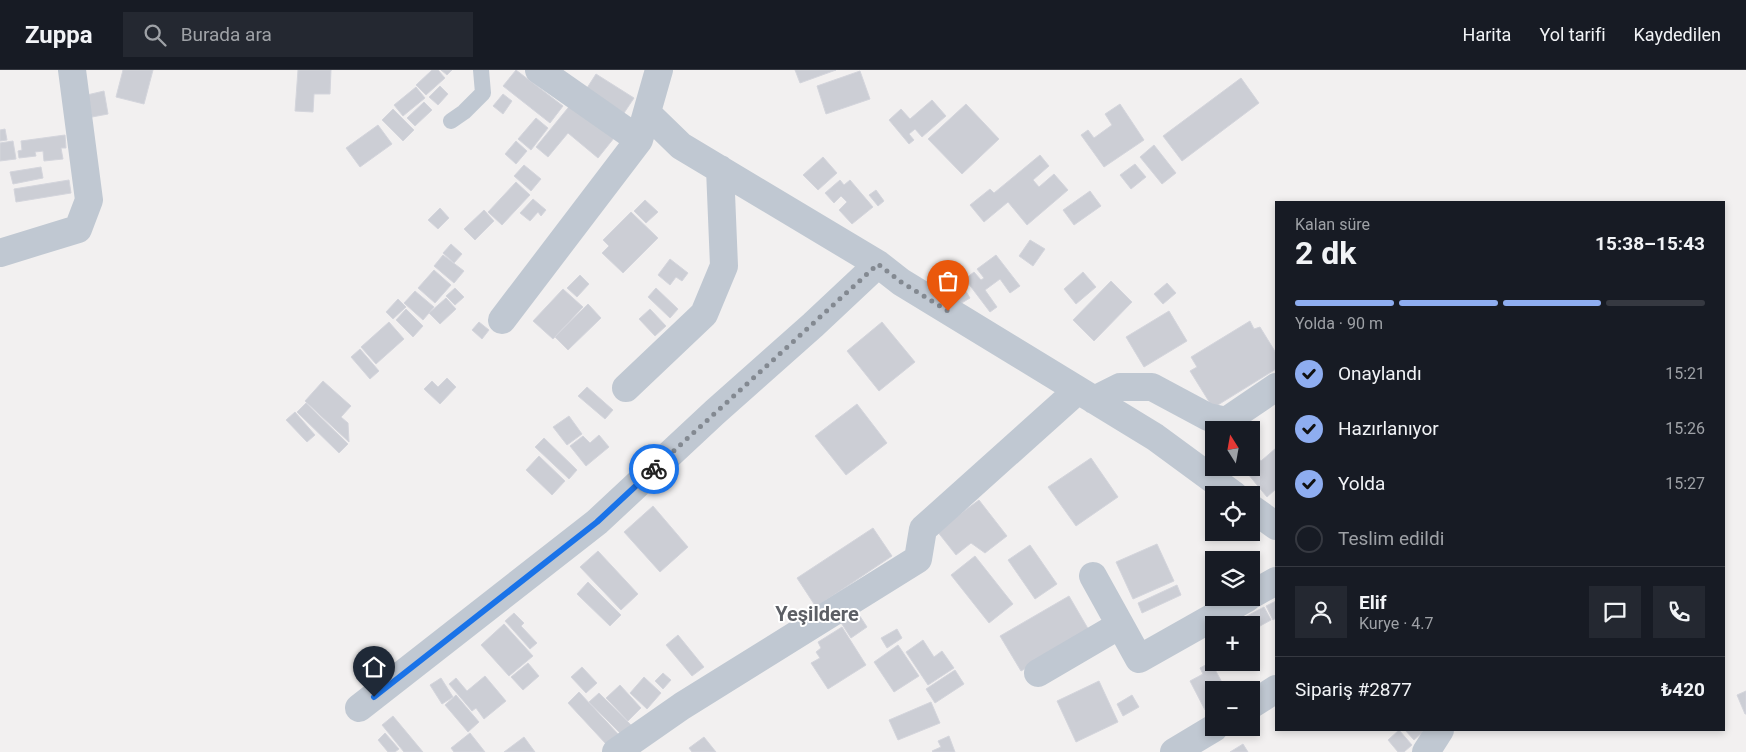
<!DOCTYPE html>
<html lang="tr">
<head>
<meta charset="utf-8">
<style>
  body { margin:0; font-family:Roboto,sans-serif; background:#242831; color:#f1f3f6; height:100vh; display:flex; flex-direction:column; font-size:19px; white-space:nowrap }
  * { box-sizing:border-box; margin:0 }
  p { font-size:16px; color:#9ea1a6 }
  .icon { flex:none; width:28px; height:28px; fill:none; stroke:currentColor; stroke-width:2; stroke-linecap:round; stroke-linejoin:round }
  .map { position:relative; flex:1; overflow:hidden }
  .side { position:absolute; left:1275px; top:131px; width:450px; height:530px; display:flex; flex-direction:column; background:#171b24; border-radius:0px; box-shadow:0 2px 8px #0003 }
  .side>* { flex:none }
  .needle { width:32px; rotate:349deg }
  .buttons { position:absolute; left:1205px; top:351px; display:grid; gap:10px }
  .buttons a { display:grid; place-items:center; width:55px; height:55px; border-radius:0px; background:#171b24; box-shadow:0 2px 8px #0003; font-size:25px }
  .pin { position:absolute; display:grid; place-items:center; width:42px; height:42px; color:#fff; margin:-51px -21px; border-radius:50% 50% 50% 0; rotate:-45deg; box-shadow:0 0 5px #0007 }
  .pin .icon { rotate:45deg }
  .courier { position:absolute; display:grid; place-items:center; width:50px; height:50px; margin:-25px; border:4px solid #1a73e8; border-radius:50%; background:#fff; color:#222; box-shadow:0 1px 6px #0007 }
  .headline em { font-style:normal; font-weight:700 }
  .headline div { display:flex; flex-direction:column-reverse }
  .headline { display:flex; align-items:center; justify-content:space-between; height:85px; padding:0 20px }
  h1 { font-size:32px; font-weight:700; line-height:38px }
  .bar { display:grid; grid-template-columns:repeat(4,1fr); gap:8px 5px; align-content:center; height:60px; padding:0 20px }
  .bar i { height:6px; border-radius:4px; background:#363941 }
  .bar .current { background:#8eadf0 }
  .bar p { grid-column:span 4 }
  .line { display:flex; align-items:center; gap:12px; padding:0 20px; border-top:1px solid #363941 }
  .line div { flex:1 }
  .round { display:grid; place-items:center; flex:none; width:52px; height:52px; border-radius:0px; background:#242831 }
  ol { padding:0 20px; list-style:none }
  li { display:flex; align-items:center; gap:15px; height:55px }
  li p { margin-inline-start:auto }
  li .icon { padding:5px; border-radius:50%; background:#8eadf0; color:#111; stroke-width:4 }
  li:last-child { color:#9ea1a6 }
  li i { width:28px; height:28px; border:2px solid #363941; border-radius:50% }
  header { display:flex; align-items:center; gap:30px; box-sizing:border-box; height:70px; padding:0 25px; background:#171b24; border-bottom:1px solid #363941 }
  header strong { font-size:24px }
  nav { display:flex; gap:28px; margin-inline-start:auto; font-size:18px }
  .search { width:350px; height:45px; background:#242831; display:flex; align-items:center; gap:12px; box-sizing:border-box; padding:0 18px; border-radius:0px; color:#9ea1a6; font-size:19px }
  .map>svg:first-child { display:block }
</style>
</head>
<body>
<header>
<strong>Zuppa</strong>
<div class="search"><svg class="icon" aria-label="search" viewBox="0 0 24 24"><circle cx="10" cy="10" r="6"/><path d="M15 15l6 6"/></svg>Burada ara</div>
<nav><a>Harita</a><a>Yol tarifi</a><a>Kaydedilen</a></nav>
</header>
<div class="map">
<svg width="1746" height="682" viewBox="0 0 1746 682">
  <rect width="100%" height="100%" fill="#f2f0f0"/>
  <path fill="#ccced5" stroke="#d4d5dc" d="M123 0H153L144 34 116 27Z
    M298 0H331L330 24H314L313 42 295 41Z
    M432 0H438L445 8 426 25 416 15Z
    M441 0H452L447 5Z
    M516 0 563 36 550 53 503 16Z
    M795 0H836L800 13Z
    M860 1 870 29 826 44 817 16Z
    M596 4 634 28 624 43 587 18Z
    M1241 8 1259 33 1182 91 1163 66Z
    M440 16 448 24 438 35 429 27Z
    M416 17 425 28 403 46 394 35Z
    M104 21 108 44 92 47 87 25Z
    M503 24 512 31 503 44 493 36Z
    M932 30 946 46 922 67 915 59 909 64 914 70 909 74 889 50 901 39 910 49Z
    M424 32 432 40 415 56 407 48Z
    M572 33 614 68 598 88 568 63 548 87 536 77Z
    M966 34 999 69 962 104 928 69Z
    M1120 34 1144 70 1104 97 1081 65 1088 60 1094 68 1112 55 1105 44Z
    M393 39 414 60 403 71 382 50Z
    M536 48 548 58 531 80 518 69Z
    M378 55 392 74 360 97 346 78Z
    M5 59 7 70 0 71V60Z
    M65 65 66 78H61L63 89 44 91 43 81 35 82 36 86 19 88 18 81 22 80 21 71Z
    M13 71 16 89 0 91V73Z
    M516 71 527 81 516 94 505 84Z
    M1154 75 1176 103 1162 114 1140 87Z
    M1040 85 1049 96 1033 110 1039 117 1054 104 1068 120 1027 155 1008 132 984 152 970 135 990 119 994 123Z
    M823 87 837 103 818 120 803 105Z
    M1135 94 1146 107 1131 119 1120 105Z
    M524 95 541 109 531 121 514 106Z
    M41 97 43 108 13 114 10 102Z
    M69 110 71 123 16 132 14 119Z
    M840 110 844 115 850 110 873 137 852 154 839 140 847 132 841 126 834 133 825 123Z
    M516 112 530 125 502 155 488 142Z
    M876 120 884 131 878 136 869 125Z
    M1090 121 1101 136 1074 155 1063 140Z
    M533 129 546 140 541 146 538 142 530 151 520 143Z
    M645 130 658 142 646 153 634 141Z
    M440 138 449 148 438 159 428 150Z
    M484 140 494 151 475 170 464 159Z
    M631 142 658 168 623 203 602 183 609 176 603 170Z
    M1030 170 1045 179 1033 196 1019 186Z
    M451 174 462 184 454 193 443 183Z
    M443 185 464 201 454 213 434 196Z
    M996 185 1020 216 1010 223 1000 209 985 220 997 237 990 242 965 209 974 202 981 210 984 208 977 199Z
    M670 189 688 203 682 211 676 207 670 215 658 205Z
    M434 200 451 215 435 233 418 218Z
    M1083 202 1096 217 1076 234 1064 219Z
    M580 205 589 214 577 227 567 218Z
    M958 208 970 228 955 237 943 217Z
    M1111 211 1132 232 1094 271 1073 250Z
    M1167 213 1176 223 1163 234 1154 224Z
    M455 218 464 227 455 235 446 226Z
    M656 218 678 239 670 248 648 227Z
    M563 219 583 237 553 269 533 251Z
    M415 221 434 237 423 250 404 233Z
    M446 228 456 239 440 254 429 243Z
    M398 229 406 237 393 249 386 242Z
    M588 234 601 248 568 280 555 267Z
    M406 239 423 256 413 267 396 250Z
    M650 239 666 256 655 266 639 249Z
    M1169 241 1187 271 1144 297 1126 267Z
    M1250 251 1254 259 1260 257 1276 283V299L1213 338 1190 301 1197 297 1191 287Z
    M389 252 404 269 376 294 361 277Z
    M479 252 489 260 482 269 472 260Z
    M882 252 915 292 879 321 847 281Z
    M360 279 379 301 370 309 351 287Z
    M447 308 456 317 440 334 424 319 432 311 438 317Z
    M323 311 351 336 341 347 348 353 349 372 305 331Z
    M587 317 613 340 605 349 578 326Z
    M306 333 348 374 339 383 297 342Z
    M857 334 887 373 846 405 815 366Z
    M295 342 315 365 307 372 286 350Z
    M569 346 582 364 567 375 553 357Z
    M599 365 609 377 586 396 570 376 583 366 590 373Z
    M544 368 577 400 569 409 535 377Z
    M1276 378V419L1267 427 1243 398H1251V379L1261 391Z
    M539 386 565 411 552 425 526 400Z
    M1091 388 1118 427 1076 456 1048 417Z
    M979 430 1007 466 985 483 971 473 956 485 937 461Z
    M653 436 688 477 660 502 624 462Z
    M873 458 892 486 816 537 797 508Z
    M1157 474 1174 511 1133 529 1116 492Z
    M1030 475 1057 514 1035 529 1008 490Z
    M598 481 638 524 621 540 580 497Z
    M975 486 1013 534 989 553 951 505Z
    M588 512 621 545 610 556 577 524Z
    M1177 515 1181 525 1142 543 1138 533Z
    M1069 526 1090 562 1021 601 1000 566Z
    M1276 531V548L1273 550 1266 536Z
    M854 537 867 557 851 568 838 548Z
    M1264 537 1271 550 1251 561V555H1230Z
    M514 543 524 553 521 556 537 573 530 579 505 551Z
    M504 554 533 586 509 606 481 575Z
    M842 557 866 595 828 619 811 593 820 588 816 582 821 578 818 572Z
    M897 559 902 568 887 578 881 568Z
    M678 565 704 597 692 606 666 575Z
    M923 570 934 587 942 581 954 598 928 615 906 582Z
    M898 575 919 606 894 622 874 592Z
    M1211 592 1226 620H1214V636L1205 640 1190 611 1203 604 1200 598Z
    M528 593 539 606 523 620 511 607Z
    M582 597 597 613 586 623 571 607Z
    M955 600 964 614 935 633 926 619Z
    M663 603 671 610 663 619 655 611Z
    M485 606 506 631 484 649 476 638 472 641 449 614 456 608 467 621Z
    M644 607 661 623 647 639 630 623Z
    M441 608 453 627 442 634 430 615Z
    M1099 611 1118 652 1076 672 1057 631Z
    M620 615 641 638 628 651 606 628Z
    M1746 621V644H1745L1737 625Z
    M579 622 618 664 606 674 568 633Z
    M599 623 631 655 621 664 589 632Z
    M456 625 479 652 468 662 445 635Z
    M1132 625 1139 637 1123 646 1117 634Z
    M931 632 940 653 898 670 889 650Z
    M393 646 423 682H404L382 655Z
    M1399 660 1412 675 1404 682H1398L1388 670Z
    M1405 660H1422L1423 662 1414 670Z
    M385 663 399 679 395 682H388L378 670Z
    M470 663 485 682H454L451 678Z
    M949 666 955 682H933L932 681 941 677 938 671Z
    M524 667 535 682H504Z
    M704 667 716 682H692L689 678Z
    M1243 674 1248 682H1230Z"/>
  <g fill="none" stroke-linecap="round" stroke-linejoin="round">
    <path stroke="#c0c8d2" stroke-width="16" d="M451 51 464 42 483 23 481 0"/>
    <path stroke="#c0c8d2" stroke-width="28" d="M539 0 639 70
      M647 43 681 76 878 194 901 212 1155 367 1234 425
      M0 183 78 159 89 130 72 0
      M502 250 639 70 659 0
      M626 318 704 244 724 196 720 99
      M1094 330 1120 317H1152L1208 347 1226 351 1276 317
      M1251 438 1276 456
      M1093 506 1139 589 1247 528
      M1251 525 1276 511
      M1038 603 1120 555
      M1251 635 1276 619
      M359 638 597 452 715 342 813 255 878 194
      M616 682 682 636 918 489 923 459 1078 320
      M1174 682 1214 658
      M1426 682 1440 660"/>
  </g>
  <g fill="none" stroke-linecap="round" stroke-linejoin="round">
    <path stroke="#838991" stroke-width="5" stroke-dasharray="0 9" d="M654 399 878 194 901 212 948 241"/>
    <path stroke="#1a73e8" stroke-width="6" d="M374 627 597 452 654 399"/>
  </g>
  <g text-anchor="middle" stroke-width="4" stroke-linejoin="round" paint-order="stroke">
    <g font-size="20" font-weight="bold" fill="#5c5f65" stroke="#fff">
      <text x="817" y="551">Yeşildere</text>
    </g>
  </g>
</svg>
<div class="buttons">
<a><svg class="needle" viewBox="-14 -14 28 28"><path d="M0-13l5 13h-10z" fill="#e53935"/><path d="M0 13l5-13h-10z" fill="#9ea1a6"/></svg></a>
<a><svg class="icon" aria-label="locate" viewBox="0 0 24 24"><circle cx="12" cy="12" r="6"/><path d="M12 2v4M12 18v4M2 12h4M18 12h4"/></svg></a>
<a><svg class="icon" aria-label="layers" viewBox="0 0 24 24"><path d="M12 4l9 5-9 5-9-5zM3 14l9 5 9-5"/></svg></a>
<a>+</a>
<a>−</a>
</div>
<div class="pin" style="left:948px;top:241px;background:#ea580c"><svg class="icon" aria-label="bag" viewBox="0 0 24 24"><path d="M5 8h14l-1 12H6zM9 8a3 3 0 0 1 6 0"/></svg></div>
<div class="pin" style="left:374px;top:627px;background:#1f2937"><svg class="icon" aria-label="home" viewBox="0 0 24 24"><path d="M3 11l9-7 9 7M6 9v11h12V9"/></svg></div>
<div class="courier" style="left:654px;top:399px"><svg class="icon" aria-label="bike" viewBox="0 0 24 24"><circle cx="6" cy="16" r="4"/><circle cx="18" cy="16" r="4"/><path d="M6 16l4-8h5l3 8M10 8l3 8H6M13 5h3"/></svg></div>
<section class="side">
<div class="headline"><div><h1>2 dk</h1><p>Kalan süre</p></div><em>15:38–15:43</em></div>
<div class="bar"><i class="current"></i><i class="current"></i><i class="current"></i><i></i><p>Yolda · 90 m</p></div>
<ol>
<li><svg class="icon" aria-label="check" viewBox="0 0 24 24"><path d="M5 12l5 5 9-10"/></svg>Onaylandı<p>15:21</p></li>
<li><svg class="icon" aria-label="check" viewBox="0 0 24 24"><path d="M5 12l5 5 9-10"/></svg>Hazırlanıyor<p>15:26</p></li>
<li><svg class="icon" aria-label="check" viewBox="0 0 24 24"><path d="M5 12l5 5 9-10"/></svg>Yolda<p>15:27</p></li>
<li><i></i>Teslim edildi</li>
</ol>
<div class="line" style="height:90px"><a class="round"><svg class="icon" aria-label="person" viewBox="0 0 24 24"><circle cx="12" cy="8" r="4"/><path d="M4 21q1-7 8-7t8 7"/></svg></a><div><b>Elif</b><p>Kurye · 4.7</p></div><a class="round"><svg class="icon" aria-label="chat" viewBox="0 0 24 24"><path d="M4 5h16v11H9l-5 4z"/></svg></a><a class="round"><svg class="icon" aria-label="phone" viewBox="0 0 24 24"><path d="M5 4h4l2 5-3 2q2 4 5 5l2-3 5 2v4C11 20 4 13 5 4z"/></svg></a></div>
<div class="line" style="height:65px"><div>Sipariş #2877</div><b>₺420</b></div>
</section>
</div>
</body>
</html>
